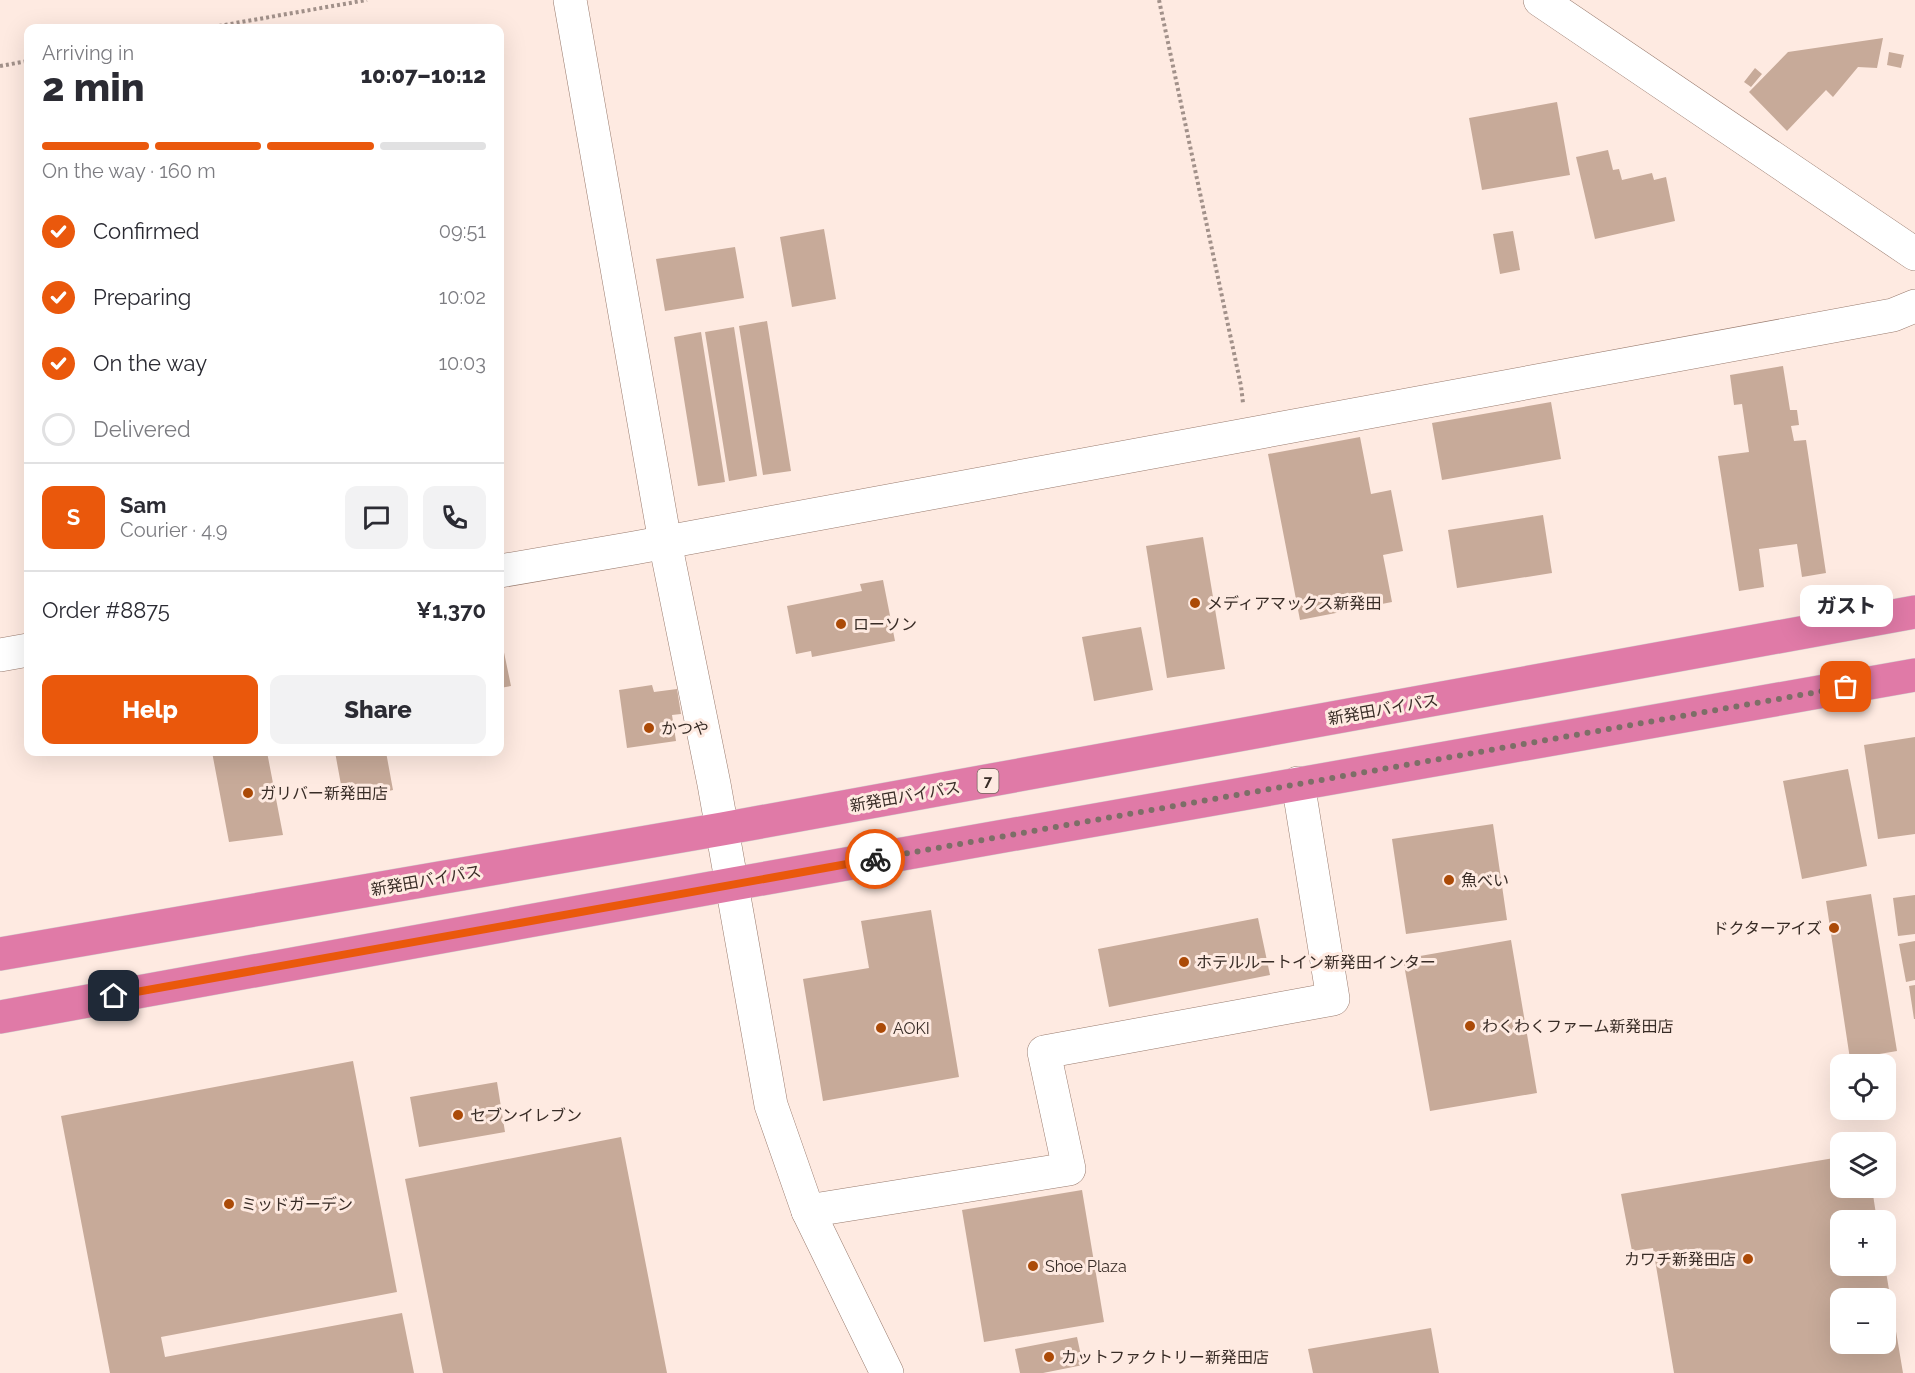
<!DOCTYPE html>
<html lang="en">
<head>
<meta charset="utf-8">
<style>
  body { margin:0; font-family:Raleway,"Noto Sans JP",sans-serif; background:#f2f2f3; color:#2b2b33; height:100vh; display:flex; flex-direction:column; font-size:22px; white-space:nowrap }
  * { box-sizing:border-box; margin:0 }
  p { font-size:20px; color:#7c7c81 }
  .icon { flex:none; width:33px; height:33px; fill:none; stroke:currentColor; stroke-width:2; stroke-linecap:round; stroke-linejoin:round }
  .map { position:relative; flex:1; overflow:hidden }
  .sheet { position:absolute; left:24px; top:24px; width:480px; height:732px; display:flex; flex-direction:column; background:#fff; border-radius:12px; box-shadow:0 6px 24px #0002 }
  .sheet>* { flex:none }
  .tools { position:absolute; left:1830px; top:1054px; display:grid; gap:12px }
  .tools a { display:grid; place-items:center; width:66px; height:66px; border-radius:12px; background:#fff; box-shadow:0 6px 24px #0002; font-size:30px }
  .pin { position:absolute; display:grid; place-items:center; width:51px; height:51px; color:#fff; margin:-26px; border-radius:12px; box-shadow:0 3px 9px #0006 }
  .courier { position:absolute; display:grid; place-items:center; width:60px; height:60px; margin:-30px; border:4px solid #ea580c; border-radius:50%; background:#fff; color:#222; box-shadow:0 2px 8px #0007 }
  .bubble { position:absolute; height:42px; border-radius:12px; background:#fff; box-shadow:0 6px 24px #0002; font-size:20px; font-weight:800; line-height:42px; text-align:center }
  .overview em { font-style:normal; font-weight:800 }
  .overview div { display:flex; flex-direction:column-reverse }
  .overview { display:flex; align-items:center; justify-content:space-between; height:102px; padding:0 18px }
  h1 { font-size:39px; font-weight:800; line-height:45px }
  .bar { display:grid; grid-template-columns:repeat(4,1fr); gap:9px 6px; align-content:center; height:72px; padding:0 18px }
  .bar i { height:8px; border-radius:4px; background:#e1e1e2 }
  .bar .current { background:#ea580c }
  .bar p { grid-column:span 4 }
  .line { display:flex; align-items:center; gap:15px; padding:0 18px; border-top:2px solid #e1e1e2 }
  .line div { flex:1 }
  .round { display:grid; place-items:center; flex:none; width:63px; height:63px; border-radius:12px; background:#f2f2f3 }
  ol { padding:0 18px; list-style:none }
  li { display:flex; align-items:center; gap:18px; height:66px }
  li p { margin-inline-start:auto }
  li .icon { padding:6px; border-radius:50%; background:#ea580c; color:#fff; stroke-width:4 }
  li:last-child { color:#7c7c81 }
  li i { width:33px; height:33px; border:3px solid #e1e1e2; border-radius:50% }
  .primary-button { display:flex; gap:12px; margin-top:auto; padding:12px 18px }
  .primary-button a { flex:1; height:69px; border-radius:12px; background:#ea580c; color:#fff; font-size:24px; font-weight:800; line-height:69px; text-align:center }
  .primary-button a+a { background:#f2f2f3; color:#2b2b33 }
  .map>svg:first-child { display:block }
</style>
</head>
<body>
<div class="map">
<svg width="1915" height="1373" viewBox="0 0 1915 1373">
  <rect width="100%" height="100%" fill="#feeae1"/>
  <path fill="#c7aa99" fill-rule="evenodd" d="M1883 38 1877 68 1858 67 1833 97 1826 90 1787 131 1749 92 1788 52Z
    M1889 52 1904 55 1901 68 1887 65Z
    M1755 68 1762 74 1751 87 1744 82Z
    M1557 102 1570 175 1482 190 1469 118Z
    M1608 150 1613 170 1619 169 1622 180 1652 173 1654 180 1666 177 1675 221 1595 239 1576 157Z
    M824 229 836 299 792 307 780 237Z
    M1513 231 1520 270 1500 274 1493 234Z
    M735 247 744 298 665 311 656 259Z
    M767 321 791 471 763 475 739 326Z
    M734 327 757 476 729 481 705 332Z
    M701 332 725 482 698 486 674 337Z
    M1783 366 1790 410H1797L1799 425 1791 426 1794 441 1806 440 1826 573 1802 577 1797 544 1759 549 1764 587 1739 591 1718 456 1749 452 1742 404 1734 405 1730 375Z
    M1551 402 1561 459 1442 480 1432 423Z
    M1360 437 1371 494 1391 490 1403 551 1383 555 1392 602 1300 620 1268 454Z
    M1543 515 1552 573 1457 588 1448 530Z
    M1203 537 1225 669 1167 678 1146 546Z
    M883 580 895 641 812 657 811 651 796 654 787 606 862 591 860 584Z
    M1141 627 1153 690 1094 701 1082 637Z
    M500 633 511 686 500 688Z
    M652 685 654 692 677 689 681 714 672 715 676 741 627 748 619 690Z
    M1915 737V834L1878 839 1864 745Z
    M212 752H267L283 835 229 842Z
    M335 752H386L393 790 344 801Z
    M1848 769 1867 866 1802 879 1783 781Z
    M1493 824 1507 920 1406 934 1392 839Z
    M1871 894 1897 1051 1850 1059 1826 901Z
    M1915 895V934L1898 936 1893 898Z
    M931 910 959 1077 823 1101 803 979 869 968 861 921Z
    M1258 918 1270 975 1109 1007 1098 949Z
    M1511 940 1537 1093 1430 1111 1403 959Z
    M1915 941V980L1906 982 1899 944Z
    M1915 985V1019H1914L1909 986Z
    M353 1061 397 1292 161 1337 165 1357 402 1313 414 1373H110L61 1116Z
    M497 1082 505 1132 419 1147 410 1097Z
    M621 1137 667 1373H443L405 1179Z
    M1840 1157V1188H1872L1877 1221H1840V1266H1885L1903 1373H1674L1653 1248 1632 1251 1621 1194ZM1840 1299H1886V1344H1840Z
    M1082 1190 1104 1322 984 1342 962 1210Z
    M1431 1328 1439 1373H1313L1308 1349Z
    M1077 1337 1083 1365 1043 1373H1020L1015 1349Z"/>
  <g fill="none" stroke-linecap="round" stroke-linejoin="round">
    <g stroke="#997b6e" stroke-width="34">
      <path id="minor" d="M500 571 634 548 1893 315 1915 306
        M0 655 28 650
        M808 1211 1069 1169 1044 1052 1333 999 1298 783"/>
    </g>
    <g stroke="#997b6e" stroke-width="34">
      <path id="tertiary" d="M570 0 665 542 714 784 771 1105 808 1211 887 1373
        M1540 0 1915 254"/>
    </g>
    <g stroke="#d3d1cf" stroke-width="34">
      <path id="trunk" d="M0 954 722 829 1915 612
        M0 1017 733 884 1915 675"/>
    </g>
    <path stroke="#a2918a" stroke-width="4" stroke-dasharray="3 3" stroke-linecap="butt" d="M1159 0 1241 386 1243 403
      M207 28 367 0
      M0 66 28 61"/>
    <use href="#minor" stroke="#fff" stroke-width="33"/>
    <use href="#tertiary" stroke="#fff" stroke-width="33"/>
    <use href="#trunk" stroke="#e07aa7" stroke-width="33"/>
  </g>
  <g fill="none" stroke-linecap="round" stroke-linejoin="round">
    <path stroke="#7d6e67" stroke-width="6" stroke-dasharray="0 10.8" d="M875 859 1846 687"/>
    <path stroke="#ea580c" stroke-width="8" d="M114 996 875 859"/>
  </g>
  <g fill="#ab4a07" stroke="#feeae1" stroke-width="2">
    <circle cx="1195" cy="603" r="6"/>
    <circle cx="841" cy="624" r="6"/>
    <circle cx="649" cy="728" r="6"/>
    <circle cx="248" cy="793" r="6"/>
    <circle cx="1449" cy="880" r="6"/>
    <circle cx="1834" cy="928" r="6"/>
    <circle cx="1184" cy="962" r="6"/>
    <circle cx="1470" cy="1026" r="6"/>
    <circle cx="881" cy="1028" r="6"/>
    <circle cx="458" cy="1115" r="6"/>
    <circle cx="229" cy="1204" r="6"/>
    <circle cx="1748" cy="1259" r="6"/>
    <circle cx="1033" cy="1266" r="6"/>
    <circle cx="1049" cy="1357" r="6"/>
  </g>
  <g text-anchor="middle" stroke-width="6" stroke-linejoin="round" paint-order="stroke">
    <rect fill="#feeae1" stroke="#73655e" stroke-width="1.5" x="977.5" y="769" width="21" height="24" rx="4.5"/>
    <g font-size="15" font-weight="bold" fill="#382c26">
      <text x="988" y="786">7</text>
    </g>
    <g font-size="16" fill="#382c26" stroke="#feeae1" text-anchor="start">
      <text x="1207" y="609">メディアマックス新発田</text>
      <text x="853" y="630">ローソン</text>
      <text x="661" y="734">かつや</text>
      <text x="260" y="799">ガリバー新発田店</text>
      <text x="1461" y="886">魚べい</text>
      <text x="1822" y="934" text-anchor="end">ドクターアイズ</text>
      <text x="1196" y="968">ホテルルートイン新発田インター</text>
      <text x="1482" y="1032">わくわくファーム新発田店</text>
      <text x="893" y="1034">AOKI</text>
      <text x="470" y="1121">セブンイレブン</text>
      <text x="241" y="1210">ミッドガーデン</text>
      <text x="1736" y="1265" text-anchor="end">カワチ新発田店</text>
      <text x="1045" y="1272">Shoe Plaza</text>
      <text x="1061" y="1363">カットファクトリー新発田店</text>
    </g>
    <g font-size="16" fill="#382c26" stroke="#feeae1">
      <text transform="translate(1383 709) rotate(-10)" y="6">新発田バイパス</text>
      <text transform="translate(905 796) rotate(-10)" y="6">新発田バイパス</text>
      <text transform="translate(426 880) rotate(-10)" y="6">新発田バイパス</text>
    </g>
  </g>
</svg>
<div class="tools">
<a><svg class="icon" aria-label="locate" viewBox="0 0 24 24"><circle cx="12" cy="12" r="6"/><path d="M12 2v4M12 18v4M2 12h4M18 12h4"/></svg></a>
<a><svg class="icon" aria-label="layers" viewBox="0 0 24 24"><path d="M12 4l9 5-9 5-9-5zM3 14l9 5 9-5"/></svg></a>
<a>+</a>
<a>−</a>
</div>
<div class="pin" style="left:1846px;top:687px;background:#ea580c"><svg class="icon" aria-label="bag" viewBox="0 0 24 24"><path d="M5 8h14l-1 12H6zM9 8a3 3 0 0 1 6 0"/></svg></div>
<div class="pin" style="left:114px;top:996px;background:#1f2937"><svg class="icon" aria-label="home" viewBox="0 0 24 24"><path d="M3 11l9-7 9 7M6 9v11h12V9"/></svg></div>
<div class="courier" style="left:875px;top:859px"><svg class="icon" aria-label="bike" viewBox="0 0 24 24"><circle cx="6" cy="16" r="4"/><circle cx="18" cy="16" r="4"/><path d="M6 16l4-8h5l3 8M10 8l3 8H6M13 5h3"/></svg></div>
<div class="bubble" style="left:1800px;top:585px;width:93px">ガスト</div>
<section class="sheet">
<div class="overview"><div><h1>2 min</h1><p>Arriving in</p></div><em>10:07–10:12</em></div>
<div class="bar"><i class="current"></i><i class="current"></i><i class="current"></i><i></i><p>On the way · 160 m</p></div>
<ol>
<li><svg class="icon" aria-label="check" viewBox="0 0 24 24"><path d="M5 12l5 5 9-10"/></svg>Confirmed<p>09:51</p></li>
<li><svg class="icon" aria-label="check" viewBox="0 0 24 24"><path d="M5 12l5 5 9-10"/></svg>Preparing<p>10:02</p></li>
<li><svg class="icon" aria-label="check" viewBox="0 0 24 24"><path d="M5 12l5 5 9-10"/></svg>On the way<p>10:03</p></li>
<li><i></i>Delivered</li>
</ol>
<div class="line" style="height:108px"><b class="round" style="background:#ea580c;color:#fff">S</b><div><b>Sam</b><p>Courier · 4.9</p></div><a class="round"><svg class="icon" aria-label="chat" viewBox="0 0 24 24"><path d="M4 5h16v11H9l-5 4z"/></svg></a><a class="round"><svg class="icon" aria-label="phone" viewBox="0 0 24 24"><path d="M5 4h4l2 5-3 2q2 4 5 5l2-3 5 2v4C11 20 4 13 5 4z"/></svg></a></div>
<div class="line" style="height:78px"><div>Order #8875</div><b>¥1,370</b></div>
<div class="primary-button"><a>Help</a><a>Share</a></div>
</section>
</div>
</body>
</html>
